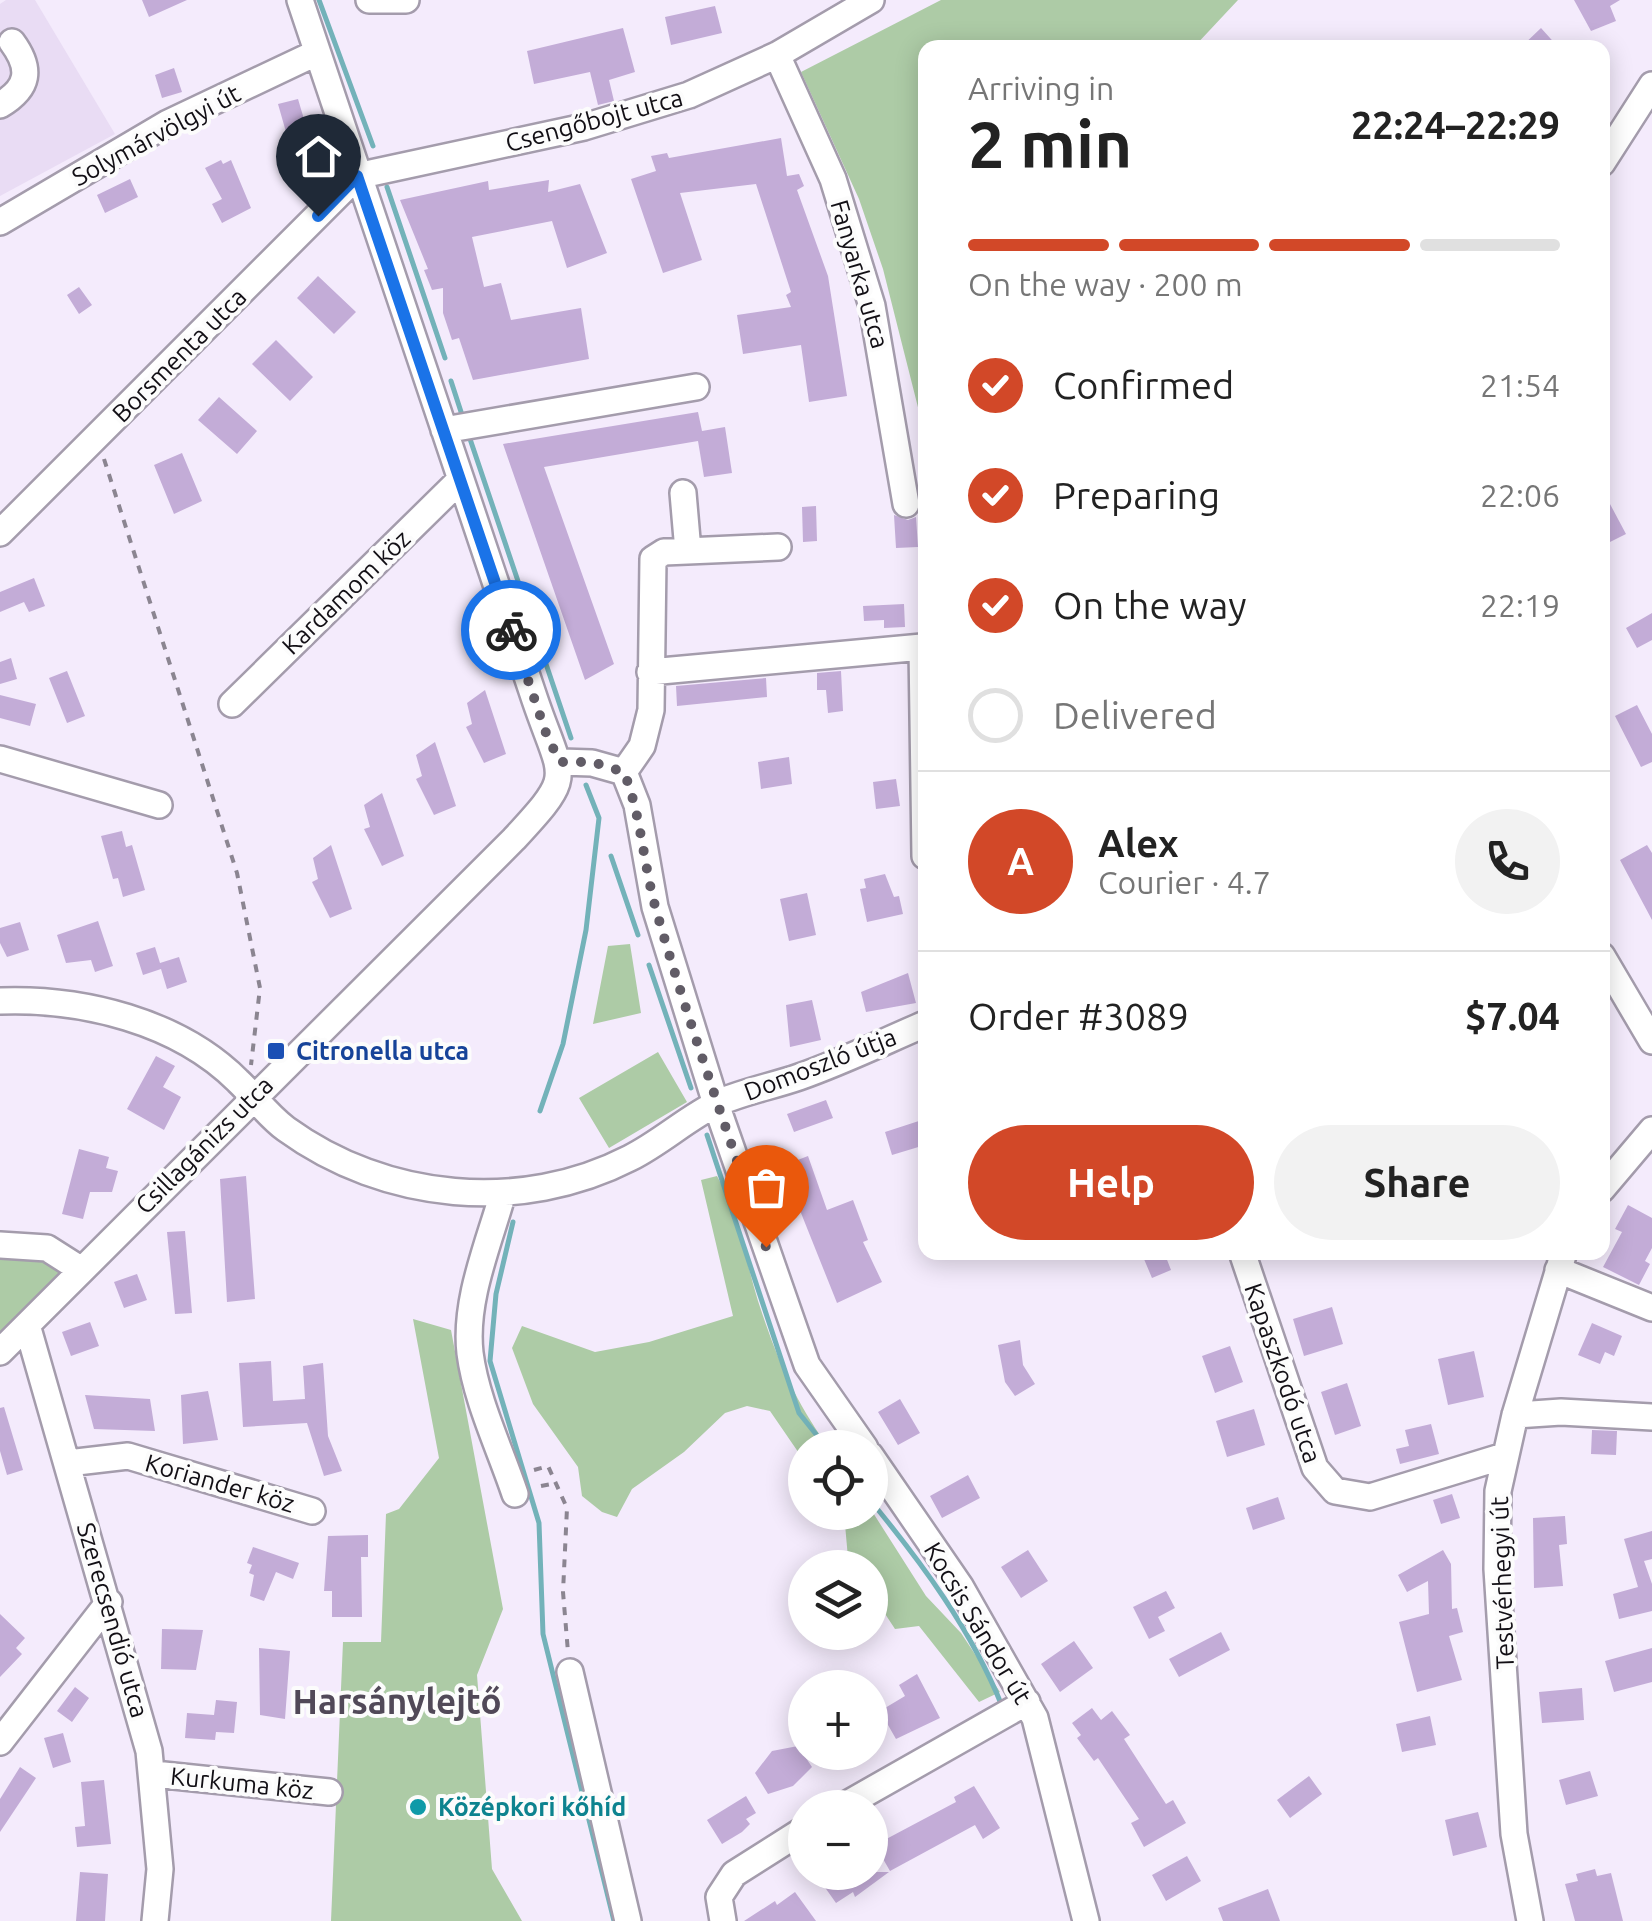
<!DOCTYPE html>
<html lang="en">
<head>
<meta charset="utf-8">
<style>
  body { margin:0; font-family:Ubuntu,sans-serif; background:#f2f2f2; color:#222; height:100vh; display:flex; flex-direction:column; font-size:38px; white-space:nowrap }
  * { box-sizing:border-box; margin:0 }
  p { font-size:32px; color:#767676 }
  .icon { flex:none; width:55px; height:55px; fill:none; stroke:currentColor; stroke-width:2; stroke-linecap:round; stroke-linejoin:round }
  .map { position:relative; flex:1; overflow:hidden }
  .panel { position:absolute; left:918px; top:40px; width:692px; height:1220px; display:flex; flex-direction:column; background:#fff; border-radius:20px; box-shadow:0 5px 25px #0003 }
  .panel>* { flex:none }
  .buttons { position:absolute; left:788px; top:1430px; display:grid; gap:20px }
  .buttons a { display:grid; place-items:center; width:100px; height:100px; border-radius:50%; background:#fff; box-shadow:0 5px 25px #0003; font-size:50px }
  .pin { position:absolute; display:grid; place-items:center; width:85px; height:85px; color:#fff; margin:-102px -42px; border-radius:50% 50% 50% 0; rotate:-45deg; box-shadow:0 0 10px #0007 }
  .pin .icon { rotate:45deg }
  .courier { position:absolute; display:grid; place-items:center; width:100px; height:100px; margin:-50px; border:8px solid #1a73e8; border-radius:50%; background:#fff; color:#222; box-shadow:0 2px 12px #0007 }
  .summary em { font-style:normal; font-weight:700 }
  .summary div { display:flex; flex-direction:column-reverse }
  .summary { display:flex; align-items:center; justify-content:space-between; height:170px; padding:0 50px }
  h1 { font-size:65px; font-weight:700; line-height:75px }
  .bar { display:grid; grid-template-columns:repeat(4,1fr); gap:15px 10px; align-content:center; height:120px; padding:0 50px }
  .bar i { height:12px; border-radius:8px; background:#e0e0e0 }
  .bar .selected { background:#d24828 }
  .bar p { grid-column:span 4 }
  .line { display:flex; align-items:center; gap:25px; padding:0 50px; border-top:2px solid #e0e0e0 }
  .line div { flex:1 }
  .round { display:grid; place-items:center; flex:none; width:105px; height:105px; border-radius:52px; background:#f2f2f2 }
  ol { padding:0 50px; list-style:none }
  li { display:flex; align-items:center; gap:30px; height:110px }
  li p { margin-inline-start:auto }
  li .icon { padding:10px; border-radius:50%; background:#d24828; color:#fff; stroke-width:4 }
  li:last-child { color:#767676 }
  li i { width:55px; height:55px; border:5px solid #e0e0e0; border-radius:50% }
  .primary-button { display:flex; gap:20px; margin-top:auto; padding:20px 50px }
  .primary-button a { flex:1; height:115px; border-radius:60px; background:#d24828; color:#fff; font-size:40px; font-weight:700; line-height:115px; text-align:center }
  .primary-button a+a { background:#f2f2f2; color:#222 }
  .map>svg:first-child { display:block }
</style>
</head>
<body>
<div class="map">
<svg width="1652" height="1921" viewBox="0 0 1652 1921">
  <rect width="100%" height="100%" fill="#f4ebfc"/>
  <path fill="#e9dcf4" d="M6 0H35L115 134 0 196V4Z"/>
  <path fill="#adcba6" d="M941 0H1238L1194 47 925 48V435L883 269 859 199 801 72Z
    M630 944 641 1013 593 1024 608 946Z
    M658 1052 687 1102 609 1148 579 1098Z
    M717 1176C739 1215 745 1259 758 1301 777 1359 793 1397 828 1447L805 1448V1462L770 1411 747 1406 725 1413 684 1452 632 1489 617 1517 602 1512 582 1496 578 1467 533 1404 512 1348 522 1326 595 1352 649 1342 733 1316 701 1180Z
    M8 1257 46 1261 64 1273 0 1338V1259Z
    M413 1319 451 1330 503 1609 477 1675 492 1869 522 1921H331L343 1642H381L386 1514 399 1509 439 1458Z
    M870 1508 926 1596 961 1633 1000 1692 979 1702 919 1626 895 1629 870 1591V1568L854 1567 848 1558 844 1513 870 1512Z"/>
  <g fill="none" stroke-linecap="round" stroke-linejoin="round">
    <path stroke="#73b2b9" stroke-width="5" d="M319 0 373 146
      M387 187 445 358
      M451 381 463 418
      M468 433 571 738
      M611 856 638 935
      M649 965 691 1088
      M540 1111 563 1044 586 930 599 818 586 785
      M707 1135 799 1413 827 1448
      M513 1222 496 1294 490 1361 539 1523 543 1634 614 1921
      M870 1500C922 1563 971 1629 1002 1706"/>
  </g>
  <path fill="#c3acd7" d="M142 0H187L149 17Z
    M1574 0H1620L1610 6 1616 21 1591 31Z
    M715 6 722 33 671 45 665 17Z
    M623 28 635 72 609 80 614 101 598 105 590 72 534 84 527 51Z
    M1541 28 1559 48H1520Z
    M174 68 182 92 162 98 155 75Z
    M298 99 306 126 286 132 278 104Z
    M781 138 787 176 799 174 804 186 797 190 828 276 847 396 809 402 801 345 743 354 737 315 791 307 786 295 791 292 756 184 680 193 702 260 663 273 631 179 656 171 651 156 667 153 669 158Z
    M221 160 223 164 231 160 251 208 222 223 212 204 222 199 205 168Z
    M130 179 138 197 105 213 97 195Z
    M549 180 548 192 580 184 607 253 567 268 552 221 472 237 484 287 501 283 511 320 581 308 589 359 473 380 459 338 452 340 443 313V288L432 290 424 270 428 269 400 200 488 181 489 190Z
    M318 276 356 312 334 334 297 298Z
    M79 287 92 305 79 314 67 295Z
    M276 340 313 377 290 401 252 364Z
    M219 397 257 431 237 454 198 420Z
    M698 412 702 431 725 427 732 473 704 477 698 441 544 467 614 664 585 680 503 444Z
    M182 453 202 501 174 514 154 465Z
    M1602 489 1626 534 1602 546Z
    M816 506 817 541 803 542 802 507Z
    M894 515 908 520 916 517 918 547 896 548Z
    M34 578 45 606 29 612 24 602 0 612V592Z
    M904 604 905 627 884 628V620L864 621 863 606Z
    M1652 613V640L1637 648 1626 628Z
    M11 658 17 679 0 684V662Z
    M67 671 85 716 67 723 49 678Z
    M841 671 843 711 828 713 826 690H817V673Z
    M766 678 767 697 677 706 676 686Z
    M485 690 506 754 484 763 466 727 472 724 467 703Z
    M0 695 36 704 30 726 0 718Z
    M1637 705 1652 734V762L1641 767 1615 716Z
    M435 742 456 806 434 815 416 779 422 776 416 755Z
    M789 757 792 784 761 789 758 762Z
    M896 779 900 806 876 809 873 782Z
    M382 793 404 856 382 866 364 829 370 827 364 805Z
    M122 831 126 847 132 845 145 890 123 897 118 878 113 879 101 836Z
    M331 845 352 909 330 918 312 882 318 879 313 858Z
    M1647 845 1652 853V920L1620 860Z
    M885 874 894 897 899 896 903 914 867 922 860 889 866 888 864 879Z
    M807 893 816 935 789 941 780 899Z
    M98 921 113 966 95 972 91 960 66 963 57 935Z
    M20 922 29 950 7 957 0 943V928Z
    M155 947 160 963 179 957 187 982 167 989 161 969 143 975 136 953Z
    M908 973 916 1003 866 1012 861 992Z
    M812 1000 821 1040 790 1047 786 1005Z
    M156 1056 175 1066 163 1087 181 1097 164 1130 127 1109Z
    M826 1100 833 1118 794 1132 787 1114Z
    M925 1119V1145L892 1155 885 1132Z
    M79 1149 109 1157 106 1168 118 1171 112 1192H90L83 1219 62 1214Z
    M808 1156 827 1210 853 1200 868 1240 863 1242 882 1282 837 1303 795 1198 789 1201 777 1168Z
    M246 1176 255 1299 227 1302 220 1179Z
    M1628 1205 1652 1218V1248L1645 1261 1650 1264 1639 1285 1603 1267 1622 1232 1615 1229Z
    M185 1231 192 1313 175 1314 167 1232Z
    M1141 1252H1164L1171 1270 1152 1278Z
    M137 1274 147 1300 124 1308 114 1282Z
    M1332 1307 1343 1344 1304 1356 1293 1319Z
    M90 1322 99 1346 71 1356 62 1332Z
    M1592 1323 1622 1336 1614 1356 1605 1352 1600 1364 1578 1355Z
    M1020 1340 1023 1365 1035 1384 1015 1396 1005 1382 998 1345Z
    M1230 1346 1243 1382 1215 1393 1202 1356Z
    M1474 1351 1484 1397 1448 1405 1438 1359Z
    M271 1361 273 1401 305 1399 303 1366 323 1363 328 1436 342 1471 324 1476 307 1423 243 1427 239 1363Z
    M1347 1383 1361 1426 1335 1435 1321 1392Z
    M208 1391 218 1440 183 1444 181 1395Z
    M85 1395 150 1399 155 1431 94 1429Z
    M900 1399 920 1433 898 1445 878 1412Z
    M4 1407 23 1470 7 1475 0 1451V1408Z
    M1254 1409 1265 1445 1227 1457 1216 1421Z
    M1431 1424 1439 1454 1400 1464 1396 1449 1409 1446 1405 1430Z
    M1592 1430 1617 1431 1616 1455 1591 1454Z
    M968 1475 980 1498 942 1518 930 1496Z
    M1452 1494 1460 1518 1441 1524 1433 1500Z
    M1278 1497 1285 1519 1253 1530 1246 1508Z
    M1565 1516 1567 1544 1559 1545 1563 1586 1534 1588 1533 1518Z
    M1652 1531V1559L1644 1561 1652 1584V1611L1619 1619 1613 1594 1638 1587 1624 1539Z
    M368 1535V1557H361L362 1617H332V1591H324L328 1536Z
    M253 1547 299 1563 293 1579 276 1572 264 1601 250 1596 254 1575 249 1573 252 1565 247 1563Z
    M1028 1550 1048 1581 1021 1598 1001 1567Z
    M1443 1550 1451 1564 1452 1609 1457 1608 1463 1632 1449 1636 1462 1680 1417 1692 1399 1622 1429 1614 1428 1581 1407 1592 1398 1575Z
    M1166 1591 1175 1608 1158 1617 1165 1631 1149 1639 1133 1607Z
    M0 1614 25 1638 16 1648 22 1654 0 1677Z
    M162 1629 203 1630 196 1670 161 1669Z
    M1221 1632 1230 1650 1179 1677 1169 1659Z
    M1074 1641 1093 1668 1060 1692 1041 1664Z
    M259 1648 290 1651 285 1719 260 1715Z
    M1652 1648V1682L1614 1692 1605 1661Z
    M917 1674 940 1718 896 1739 880 1711 905 1696 899 1685Z
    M75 1687 89 1698 72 1722 57 1711Z
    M1582 1688 1584 1720 1542 1723 1539 1692Z
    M216 1700 237 1702 234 1733 216 1732 215 1740 185 1738 187 1713 214 1715Z
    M1092 1708 1101 1720 1112 1711 1130 1735 1124 1739 1166 1804 1173 1800 1186 1823 1144 1847 1131 1823 1139 1819 1098 1758 1094 1761 1077 1738 1081 1735 1072 1723Z
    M1430 1716 1436 1745 1402 1752 1396 1724Z
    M63 1733 71 1762 53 1768 44 1738Z
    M798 1746 812 1767 793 1786 768 1794 755 1773 772 1751Z
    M20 1767 36 1778 0 1832V1799Z
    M1590 1771 1598 1796 1566 1805 1559 1780Z
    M1309 1776 1322 1794 1290 1818 1277 1800Z
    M104 1780 111 1844 77 1847 75 1827 85 1826 81 1782Z
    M974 1786 1000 1828 983 1839 975 1825 890 1871 875 1845 956 1802 954 1797Z
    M746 1796 756 1813 746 1819 750 1824 742 1832 722 1844 707 1820Z
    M1478 1812 1487 1847 1453 1856 1445 1820Z
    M1187 1856 1201 1881 1166 1901 1152 1875Z
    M1595 1869 1597 1876 1611 1873 1623 1921H1575L1565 1884 1578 1881 1576 1874Z
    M80 1872 108 1874 105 1921H76Z
    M829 1872H889L855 1897 853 1892 836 1903 819 1879Z
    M1268 1889 1280 1921H1223L1218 1908Z
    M795 1892 816 1921H744L775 1901 777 1905Z"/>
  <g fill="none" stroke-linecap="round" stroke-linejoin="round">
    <g stroke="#a49cac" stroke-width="30">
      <path id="minor" d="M369 0H406
        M777 55 833 179 872 306 906 504
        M0 105C29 88 32 69 12 42
        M1602 163 1652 85
        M0 222 168 123 316 53
        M444 430 696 387
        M683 493 688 551
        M0 533 357 176 584 127 689 95 777 55 871 0
        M650 672 922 647 925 856
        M232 704 460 480
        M0 759 159 805
        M561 762 592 763 624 772 637 805 655 907 716 1104 807 1365 865 1448
        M624 772 642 746 651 710 653 559 664 552 778 547
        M1602 956 1652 1041
        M0 1001C82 998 178 1021 238 1081 255 1097 267 1115 286 1129 385 1201 521 1214 630 1158 662 1142 688 1117 720 1102 746 1091 773 1086 799 1077 842 1062 883 1042 925 1024
        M1602 1189 1652 1130
        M503 1193C489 1243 464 1300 470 1353 476 1400 500 1449 515 1494
        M0 1245 47 1248 80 1269
        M1242 1252 1315 1468 1335 1491 1370 1497 1504 1456
        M1558 1270 1652 1308
        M27 1325 149 1751 160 1869 155 1921
        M0 1352 514 839C576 772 563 782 535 700L300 0
        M1515 1415 1561 1412 1652 1417
        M870 1455 960 1586 1035 1718 1086 1921
        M68 1463 128 1456 312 1511
        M570 1672 628 1921
        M0 1742 109 1602
        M154 1774 329 1792
        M840 1808 1027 1702
        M723 1921 719 1897 734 1874 805 1829
        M1530 1921 1514 1834 1497 1569 1498 1491 1515 1415 1564 1252"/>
    </g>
    <path stroke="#8b8591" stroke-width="4" stroke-dasharray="8 8" stroke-linecap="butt" d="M104 459 237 873 260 988 251 1065
      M534 1470 548 1466 567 1508 563 1592 568 1652
      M541 1486 556 1483"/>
    <use href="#minor" stroke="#fff" stroke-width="25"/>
  </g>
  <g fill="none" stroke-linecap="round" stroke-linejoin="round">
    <path stroke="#615c66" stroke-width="10" stroke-dasharray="0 18" d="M511 630 547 736 560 762H592L624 772C642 818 643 865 657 913 689 1025 729 1135 766 1247"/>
    <path stroke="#1a73e8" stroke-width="12" d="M318 216 357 176 511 630"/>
  </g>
  <rect fill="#1a4fb4" stroke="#fcfcfc" stroke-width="4" x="266" y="1041" width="20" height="20" rx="5"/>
  <circle fill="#0f9aa8" stroke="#fcfcfc" stroke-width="4" cx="418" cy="1807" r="10"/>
  <g text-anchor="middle" stroke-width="8" stroke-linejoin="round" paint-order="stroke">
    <g font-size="25" fill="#120f15" stroke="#fcfcfc">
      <text transform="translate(594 120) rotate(-15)" y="9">Csengőbojt utca</text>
      <text transform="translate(156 135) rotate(-28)" y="9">Solymárvölgyi út</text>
      <text transform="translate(860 274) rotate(74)" y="9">Fanyarka utca</text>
      <text transform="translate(179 355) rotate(-45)" y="9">Borsmenta utca</text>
      <text transform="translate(346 592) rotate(-44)" y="9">Kardamom köz</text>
      <text transform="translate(820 1064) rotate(-21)" y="9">Domoszló útja</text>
      <text transform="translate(204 1145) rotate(-45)" y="9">Csillagánizs utca</text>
      <text transform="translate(1283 1373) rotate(71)" y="9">Kapaszkodó utca</text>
      <text transform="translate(220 1483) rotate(16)" y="9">Koriander köz</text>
      <text transform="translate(1502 1583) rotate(-92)" y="9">Testvérhegyi út</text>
      <text transform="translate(113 1620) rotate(74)" y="9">Szerecsendió utca</text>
      <text transform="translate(978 1623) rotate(59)" y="9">Kocsis Sándor út</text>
      <text transform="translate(242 1783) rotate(6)" y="9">Kurkuma köz</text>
    </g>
    <g font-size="25" font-weight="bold" fill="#164399" stroke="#fcfcfc" text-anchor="start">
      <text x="296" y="1060">Citronella utca</text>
    </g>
    <g font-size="25" font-weight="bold" fill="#0d838f" stroke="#fcfcfc" text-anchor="start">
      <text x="438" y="1816">Középkori kőhíd</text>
    </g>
    <g font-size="35" font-weight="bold" fill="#514958" stroke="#fcfcfc">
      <text x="397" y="1714">Harsánylejtő</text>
    </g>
  </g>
</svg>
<div class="buttons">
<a><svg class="icon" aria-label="locate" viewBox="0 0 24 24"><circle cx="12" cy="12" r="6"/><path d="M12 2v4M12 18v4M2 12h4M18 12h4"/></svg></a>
<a><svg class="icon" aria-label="layers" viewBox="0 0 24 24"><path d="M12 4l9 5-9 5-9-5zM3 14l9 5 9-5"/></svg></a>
<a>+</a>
<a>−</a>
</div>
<div class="pin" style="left:766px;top:1247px;background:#ea580c"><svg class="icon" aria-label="bag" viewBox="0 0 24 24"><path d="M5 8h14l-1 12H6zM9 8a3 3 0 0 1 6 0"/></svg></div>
<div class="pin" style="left:318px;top:216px;background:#1f2937"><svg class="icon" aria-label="home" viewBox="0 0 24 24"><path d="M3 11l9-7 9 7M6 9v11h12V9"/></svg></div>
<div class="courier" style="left:511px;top:630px"><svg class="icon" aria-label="bike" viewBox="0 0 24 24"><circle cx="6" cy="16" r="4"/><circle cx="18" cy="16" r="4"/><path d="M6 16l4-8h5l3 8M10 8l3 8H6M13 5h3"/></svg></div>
<section class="panel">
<div class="summary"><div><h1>2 min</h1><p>Arriving in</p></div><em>22:24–22:29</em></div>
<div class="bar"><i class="selected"></i><i class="selected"></i><i class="selected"></i><i></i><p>On the way · 200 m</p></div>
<ol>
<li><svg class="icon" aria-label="check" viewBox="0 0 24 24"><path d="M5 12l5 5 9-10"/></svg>Confirmed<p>21:54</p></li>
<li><svg class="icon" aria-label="check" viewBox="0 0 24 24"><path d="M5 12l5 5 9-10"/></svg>Preparing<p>22:06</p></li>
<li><svg class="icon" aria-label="check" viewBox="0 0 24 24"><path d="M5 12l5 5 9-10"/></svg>On the way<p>22:19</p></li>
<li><i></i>Delivered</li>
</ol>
<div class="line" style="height:180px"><b class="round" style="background:#d24828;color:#fff">A</b><div><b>Alex</b><p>Courier · 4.7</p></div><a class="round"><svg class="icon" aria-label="phone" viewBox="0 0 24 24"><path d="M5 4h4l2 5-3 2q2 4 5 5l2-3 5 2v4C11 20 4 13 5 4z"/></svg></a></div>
<div class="line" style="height:130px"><div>Order #3089</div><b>$7.04</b></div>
<div class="primary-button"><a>Help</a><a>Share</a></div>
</section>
</div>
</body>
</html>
